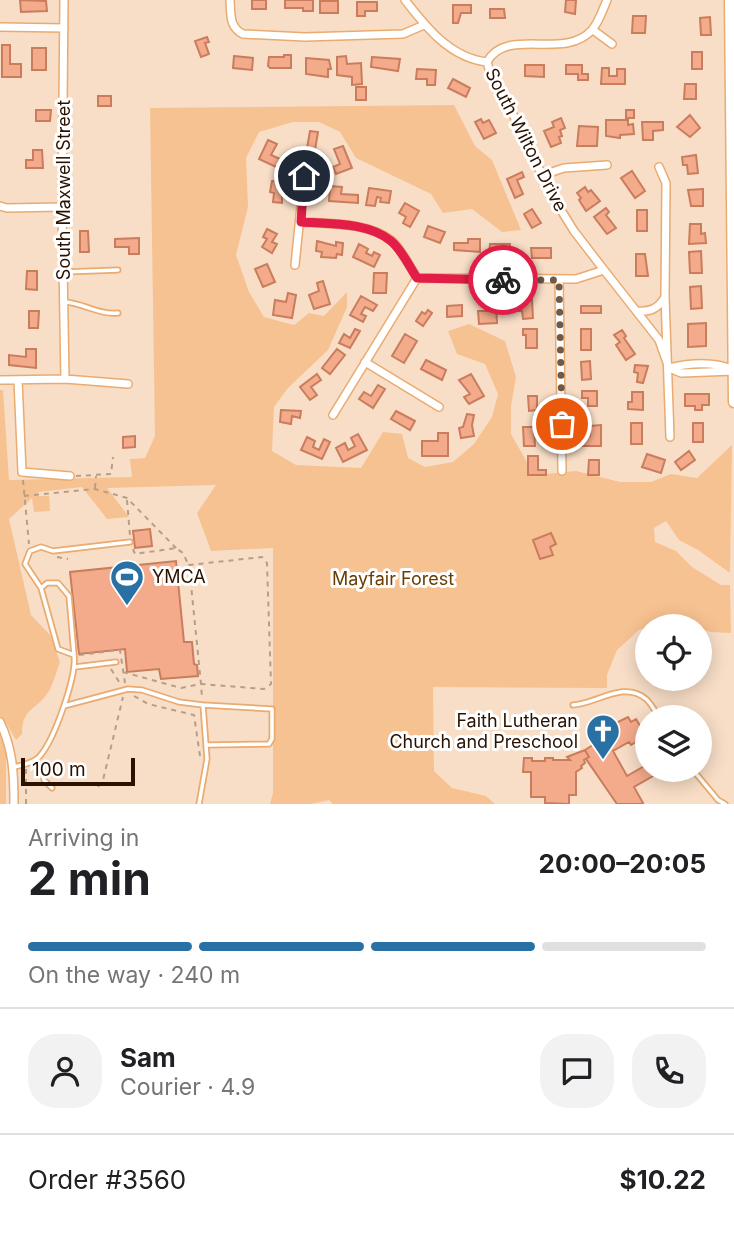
<!DOCTYPE html>
<html lang="en">
<head>
<meta charset="utf-8">
<style>
  body { margin:0; font-family:Inter,sans-serif; background:#f2f2f2; color:#202124; height:100vh; display:flex; flex-direction:column; font-size:26px; white-space:nowrap }
  * { box-sizing:border-box; margin:0 }
  p { font-size:23px; color:#757577 }
  .icon { flex:none; width:38px; height:38px; fill:none; stroke:currentColor; stroke-width:2; stroke-linecap:round; stroke-linejoin:round }
  .map { position:relative; height:804px; overflow:hidden }
  .details { display:flex; flex-direction:column; background:#fff; flex:1 }
  .details>* { flex:none }
  .controls { position:absolute; left:635px; top:614px; display:grid; gap:14px }
  .controls a { display:grid; place-items:center; width:77px; height:77px; border-radius:50%; background:#fff; box-shadow:0 4px 18px #0003; font-size:35px }
  .scale { position:absolute; left:21px; bottom:18px; width:114px; box-sizing:border-box; padding-left:7px; border:4px solid #291200; border-top:0; font-size:19px; line-height:24px; white-space:nowrap; color:#291200; -webkit-text-stroke:5px #fff; paint-order:stroke }
  .pin { position:absolute; display:grid; place-items:center; width:60px; height:60px; color:#fff; margin:-30px; border:4px solid #fff; border-radius:50%; box-shadow:0 2px 7px #0007 }
  .courier { position:absolute; display:grid; place-items:center; width:70px; height:70px; margin:-35px; border:5px solid #e11d48; border-radius:50%; background:#fff; color:#222; box-shadow:0 2px 9px #0007 }
  .head em { font-style:normal; font-weight:700 }
  .head div { display:flex; flex-direction:column-reverse }
  .head { display:flex; align-items:center; justify-content:space-between; height:119px; padding:0 28px }
  h1 { font-size:46px; font-weight:700; line-height:52px }
  .bar { display:grid; grid-template-columns:repeat(4,1fr); gap:10px 7px; align-content:center; height:84px; padding:0 28px }
  .bar i { height:9px; border-radius:5px; background:#e0e0e0 }
  .bar .on { background:#2971a5 }
  .bar p { grid-column:span 4 }
  .line { display:flex; align-items:center; gap:18px; padding:0 28px; border-top:2px solid #e0e0e0 }
  .line div { flex:1 }
  .round { display:grid; place-items:center; flex:none; width:74px; height:74px; border-radius:28px; background:#f2f2f2 }
  .map>svg:first-child { display:block }
</style>
</head>
<body>
<div class="map">
<svg width="734" height="804" viewBox="0 0 734 804">
  <rect width="100%" height="100%" fill="#f8dec7"/>
  <path fill="#f7c291" d="M454 105 475 146 492 160 521 230 502 232 472 209 443 213 431 194 356 158 340 132 319 122H293L259 132 246 158 248 207 236 255 249 292 264 317 294 325 309 313 324 316 347 292V307L328 350 288 388 274 407 272 451 296 465 361 468 383 432 402 434 408 458 425 467 453 462 474 444 492 417 498 394 485 364 457 354 448 331 469 324 505 341 516 377 511 406V434L528 464 546 474 576 471 620 482H651L671 474 697 478 732 445 730 573 698 550 679 540 666 521 654 528 655 542 676 551 692 567 721 585H730L731 633 711 632 700 629V626L674 620 639 630 617 650 607 675V688L433 687 434 771 452 788 486 796 495 804H333L329 800 311 804H270L273 793V548L211 551 197 513 216 485 107 488 129 517 107 519 82 487 39 492 35 496H49L50 511 34 512 32 498 9 519 31 615 50 635 60 662C56 672 53 686 47 694 35 711 22 708 22 734L16 740 6 723V804H0V390H3L9 480 132 477 130 459 145 458 155 436 150 108Z"/>
  <path fill="#f4ab8b" stroke="#c97d5d" stroke-width="2" d="M20 0 46 1 47 11 21 12Z
    M252 0H266V9H252Z
    M285 0H313V11H303V8H285Z
    M566 0H576L575 14 565 12Z
    M320 1H338V13H320Z
    M357 2H377V11H365V16H357Z
    M453 5H471V13H461L458 23H453Z
    M490 9H504L505 18H490Z
    M633 16H646L645 33H632Z
    M710 17 711 35H701L700 18Z
    M207 37 209 42 205 43 209 54 201 57 195 41Z
    M2 45H10V64H21V77H2Z
    M32 48H46V70H32Z
    M692 52H702V69H692Z
    M284 55H291V68H270L268 66 269 57H284Z
    M234 56 253 58 252 70 233 68Z
    M346 56 347 64 361 63 362 84 352 85V77L337 75V57Z
    M372 57 400 59 398 71 371 67Z
    M306 58 329 60 331 69H328V77L306 74Z
    M525 65H544V77L525 76Z
    M566 65H582V74H588V80H578V74H566Z
    M602 68H609V76H617V69H625V84H601Z
    M417 69 436 70 435 85H427V79H416Z
    M453 79 470 88 466 97 448 88Z
    M685 84H696V99H684Z
    M356 87H366V100H356Z
    M98 96H111V106H98Z
    M36 110H51L50 121H36Z
    M626 110H634V118H628V125L633 124 634 134 620 135V138L606 136V120H626Z
    M690 115 700 128 690 137 677 127Z
    M561 118 565 128 560 130 562 136 559 137 561 143 551 147 544 131 554 127 552 122Z
    M481 119 483 123 489 120 496 133 484 139 475 122Z
    M642 122H663V130L653 131V140H643Z
    M579 126 598 127 597 146H577Z
    M310 131 318 132 315 150 307 148Z
    M268 140 277 144 271 155 280 159 276 167 259 159Z
    M343 146 352 168 336 174 333 167 340 164 334 149Z
    M33 150H42L43 168H26V160H33Z
    M696 155 698 173 688 174 687 165H683L682 157Z
    M632 171 645 191 635 198 621 178Z
    M522 172 524 177 517 180 523 194 515 198 507 179Z
    M272 181 282 182V203L273 202 274 193 270 192Z
    M330 186 342 187 341 194 358 195V203L329 201Z
    M585 187 588 192 591 190 600 201 586 211 579 200 581 198 577 193Z
    M369 188 391 191 389 203 380 202 381 198 377 197 375 206 366 205Z
    M703 189V206H691L688 190Z
    M405 203 419 211 410 227 403 223 406 217 399 213Z
    M606 208 609 212 606 215 616 228 607 234 594 217Z
    M532 209 541 223 532 228 524 214Z
    M637 210H647V231H637Z
    M690 224H701V234L705 233 706 243 689 244Z
    M428 226 445 232 440 243 424 237Z
    M267 229 277 234 272 242 277 244 272 253 262 247 267 239 263 237Z
    M80 231H88L89 252H80Z
    M139 238V254H129V247H115V239Z
    M468 239H480V252L454 250V243H468Z
    M317 241 336 246V242L343 243 342 255 337 254 336 258 321 257 322 252 316 251Z
    M359 244 368 249 366 253 372 256 374 252 380 255 374 267 353 257Z
    M490 244H510L509 256H489Z
    M531 248H551V258H532Z
    M701 251 702 273H690L689 252Z
    M636 254H645L648 276H636Z
    M267 264 275 282 263 287 255 269Z
    M27 271H37V290L26 289Z
    M374 273H387L386 293H373Z
    M323 281 330 304 314 309 309 295 319 291 317 283Z
    M701 286 702 308 691 309 690 287Z
    M288 293 296 295 292 318 273 315 275 300 286 302Z
    M361 296 377 305 373 311 365 307 361 314 366 316 363 322 350 315Z
    M532 300 533 318 523 319 522 311H514V303Z
    M496 304 497 323 479 324 478 311H491L490 305Z
    M462 305V316L447 317V306Z
    M581 306H601V313H581Z
    M428 310 432 313 423 326 416 321 422 312 425 314Z
    M29 311H39L38 328H29Z
    M706 323V346L688 347V324Z
    M355 329 360 331 350 348 339 343 344 334 350 338Z
    M523 329H537V348H526V335H523Z
    M581 329H591V350H581Z
    M622 330 626 336 624 338 635 354 626 360 616 345 620 342 614 335Z
    M405 334 417 341 404 363 392 356Z
    M26 349H36V368L9 365V355L26 357Z
    M337 349 345 355 330 374 322 368Z
    M426 360 446 370 442 380 421 369Z
    M590 361 591 379 582 380 581 362Z
    M635 365 648 366 643 383 637 382 638 373 634 372Z
    M317 374 321 380 311 387 317 395 310 400 300 387Z
    M471 374 484 396 469 404 464 397 470 394 459 380Z
    M378 385 385 389 373 408 359 399 364 392 371 396Z
    M582 391H597V406H588V398H582Z
    M632 392H643V410L628 409V402H632Z
    M685 394H709V405H702V410H695V406H685Z
    M528 396H537V410L529 411Z
    M281 410 301 411 300 418 292 416 291 424 280 422Z
    M396 411 415 421 410 430 391 419Z
    M467 414 474 415 472 425 474 436 461 438 459 428 463 427Z
    M631 423H642V444H631Z
    M693 423H703V442H693Z
    M601 425V446H581V436H590V426Z
    M523 427H534L535 446H524Z
    M438 433H448V456H422V441H438Z
    M358 434 367 450 343 462 336 448 345 443 348 450 355 446 351 438Z
    M135 436V447L123 448V437Z
    M307 437 315 441 313 447 319 450 324 439 330 442 322 459 301 450Z
    M689 451 695 460 681 470 675 462Z
    M647 454 665 460 661 473 642 467Z
    M528 456H538V470H546V475H528Z
    M589 460H599V475H588Z
    M150 529 152 546 135 548 133 531Z
    M551 533 556 544 550 547 553 555 540 559 533 540Z
    M176 561 184 642H192L194 664 197 665 198 676 161 679 159 669 127 672 125 649 79 654 70 572Z
    M628 717 631 722 636 719 644 732 638 735 641 739 631 745 629 742 613 751 627 776 648 764V770H652L655 775 634 787 643 803 641 804H617L586 759 589 757 585 750 604 738 601 732 606 729 610 735 612 733 610 730 618 726 616 723Z
    M585 750 589 757 584 760 585 763 581 766 582 768 576 772V795H569V804L545 803V797H531V772H523L524 758H532V761H545V758H553V760H570L567 757Z"/>
  <g fill="none" stroke-linecap="round" stroke-linejoin="round">
    <g stroke="#e9ab70" stroke-width="7">
      <path id="lane" d="M64 272 118 270
        M65 302C83 303 99 315 118 313
        M41 588 47 583H58L69 596 74 655
        M75 667 116 662
        M203 705 272 709V739L269 744 206 745
        M573 705C596 704 624 680 646 699 651 703 655 712 660 718
        M64 706 128 689 142 690 179 702 203 705 207 759 199 804
        M37 759 44 780 52 788
        M14 767C23 765 33 763 39 757 54 741 77 676 74 655L58 649 41 588 25 564 30 551 41 547 53 551 130 542
        M693 770 718 800 725 804"/>
    </g>
    <g stroke="#e9ab70" stroke-width="10">
      <path id="street" d="M64 0 62 207 65 379
        M230 0C231 14 229 27 243 34L305 37 403 34 424 25
        M405 0C426 27 450 58 487 62L491 76 506 100 551 194 574 231 604 270
        M0 27 64 28
        M593 30 612 44
        M487 62C507 26 564 61 592 30 599 22 603 9 607 0
        M659 167 666 183 665 297 670 437
        M543 175 564 168 607 165
        M0 206 7 208 62 207
        M301 222C330 224 368 222 392 241 402 250 409 266 417 278
        M295 265 304 176
        M417 278 576 279 604 270 659 340 669 368 681 373 734 371
        M559 280 562 471
        M637 311C650 312 658 309 665 297
        M365 362 439 407
        M669 368C689 363 715 361 733 370
        M0 380 65 379 128 384
        M18 380 22 472 70 476
        M333 415 417 278
        M0 722C13 749 14 774 14 804"/>
    </g>
    <g stroke="#e9ab70" stroke-width="13">
      <path id="secondary" d="M730 0 734 402"/>
    </g>
    <path stroke="#b79e88" stroke-width="2" stroke-dasharray="5 5" stroke-linecap="butt" d="M76 476 111 474 113 457
      M23 480 29 544
      M95 488 96 476
      M24 496 95 489 127 498 176 548
      M127 500 130 536
      M133 549 135 554 176 548 183 553 188 564
      M57 557 68 559
      M79 655 120 650 125 683
      M111 669 121 685
      M123 672 181 688 201 684 264 689 271 684 267 563 262 557 189 565 201 684 202 698
      M134 696 148 704 194 715 200 756
      M26 769V804
      M98 787 103 780 123 697"/>
    <use href="#lane" stroke="#fff" stroke-width="3.5"/>
    <use href="#street" stroke="#fff" stroke-width="7"/>
    <use href="#secondary" stroke="#fff" stroke-width="10"/>
  </g>
  <g fill="none" stroke-linecap="round" stroke-linejoin="round">
    <path stroke="#715946" stroke-width="7" stroke-dasharray="0 12.6" d="M503 280H559L562 424"/>
    <path stroke="#e11d48" stroke-width="9" d="M304 176 301 222C330 224 368 222 391 241 402 250 409 266 417 278L503 280"/>
  </g>
  <defs>
    <g id="stadium-pin" transform="scale(1.75)"><path d="M0 17L-7.5 6A9.5 9.5 0 1 1 7.5 6Z" fill="#2971a5" stroke="#fff"/><path d="M0-5a6.5 5 0 1 0 0 10a6.5 5 0 1 0 0-10ZM-3.5-1.8h7v3.6h-7Z" fill="#fff"/></g>
    <g id="church-pin" transform="scale(1.75)"><path d="M0 17L-7.5 6A9.5 9.5 0 1 1 7.5 6Z" fill="#2971a5" stroke="#fff"/><path d="M-1.2-6h2.4v3.5h3.3v2.4h-3.3V6h-2.4V-.1h-3.3v-2.4h3.3Z" fill="#fff"/></g>
  </defs>
  <g fill-rule="evenodd">
    <use href="#stadium-pin" x="127" y="577"/>
    <use href="#church-pin" x="603" y="731"/>
  </g>
  <g text-anchor="middle" stroke-width="6" stroke-linejoin="round" paint-order="stroke">
    <g font-size="18" fill="#291200" stroke="#fff">
      <text transform="translate(526 140) rotate(63)" y="6">South Wilton Drive</text>
      <text transform="translate(64 190) rotate(-90)" y="6">South Maxwell Street</text>
    </g>
    <g font-size="18" fill="#291200" stroke="#fff" text-anchor="start">
      <text x="152" y="583">YMCA</text>
      <text x="578" y="727" text-anchor="end">Faith Lutheran<tspan x="578" dy="21">Church and Preschool</tspan></text>
    </g>
    <g font-size="18" fill="#693c00" stroke="#fff">
      <text x="393" y="585">Mayfair Forest</text>
    </g>
  </g>
</svg>
<div class="controls">
<a><svg class="icon" aria-label="locate" viewBox="0 0 24 24"><circle cx="12" cy="12" r="6"/><path d="M12 2v4M12 18v4M2 12h4M18 12h4"/></svg></a>
<a><svg class="icon" aria-label="layers" viewBox="0 0 24 24"><path d="M12 4l9 5-9 5-9-5zM3 14l9 5 9-5"/></svg></a>
</div>
<div class="scale">100 m</div>
<div class="pin" style="left:562px;top:424px;background:#ea580c"><svg class="icon" aria-label="bag" viewBox="0 0 24 24"><path d="M5 8h14l-1 12H6zM9 8a3 3 0 0 1 6 0"/></svg></div>
<div class="pin" style="left:304px;top:176px;background:#1f2937"><svg class="icon" aria-label="home" viewBox="0 0 24 24"><path d="M3 11l9-7 9 7M6 9v11h12V9"/></svg></div>
<div class="courier" style="left:503px;top:280px"><svg class="icon" aria-label="bike" viewBox="0 0 24 24"><circle cx="6" cy="16" r="4"/><circle cx="18" cy="16" r="4"/><path d="M6 16l4-8h5l3 8M10 8l3 8H6M13 5h3"/></svg></div>
</div>
<section class="details">
<div class="head"><div><h1>2 min</h1><p>Arriving in</p></div><em>20:00–20:05</em></div>
<div class="bar"><i class="on"></i><i class="on"></i><i class="on"></i><i></i><p>On the way · 240 m</p></div>
<div class="line" style="height:126px"><a class="round"><svg class="icon" aria-label="person" viewBox="0 0 24 24"><circle cx="12" cy="8" r="4"/><path d="M4 21q1-7 8-7t8 7"/></svg></a><div><b>Sam</b><p>Courier · 4.9</p></div><a class="round"><svg class="icon" aria-label="chat" viewBox="0 0 24 24"><path d="M4 5h16v11H9l-5 4z"/></svg></a><a class="round"><svg class="icon" aria-label="phone" viewBox="0 0 24 24"><path d="M5 4h4l2 5-3 2q2 4 5 5l2-3 5 2v4C11 20 4 13 5 4z"/></svg></a></div>
<div class="line" style="height:91px"><div>Order #3560</div><b>$10.22</b></div>
</section>
</body>
</html>
